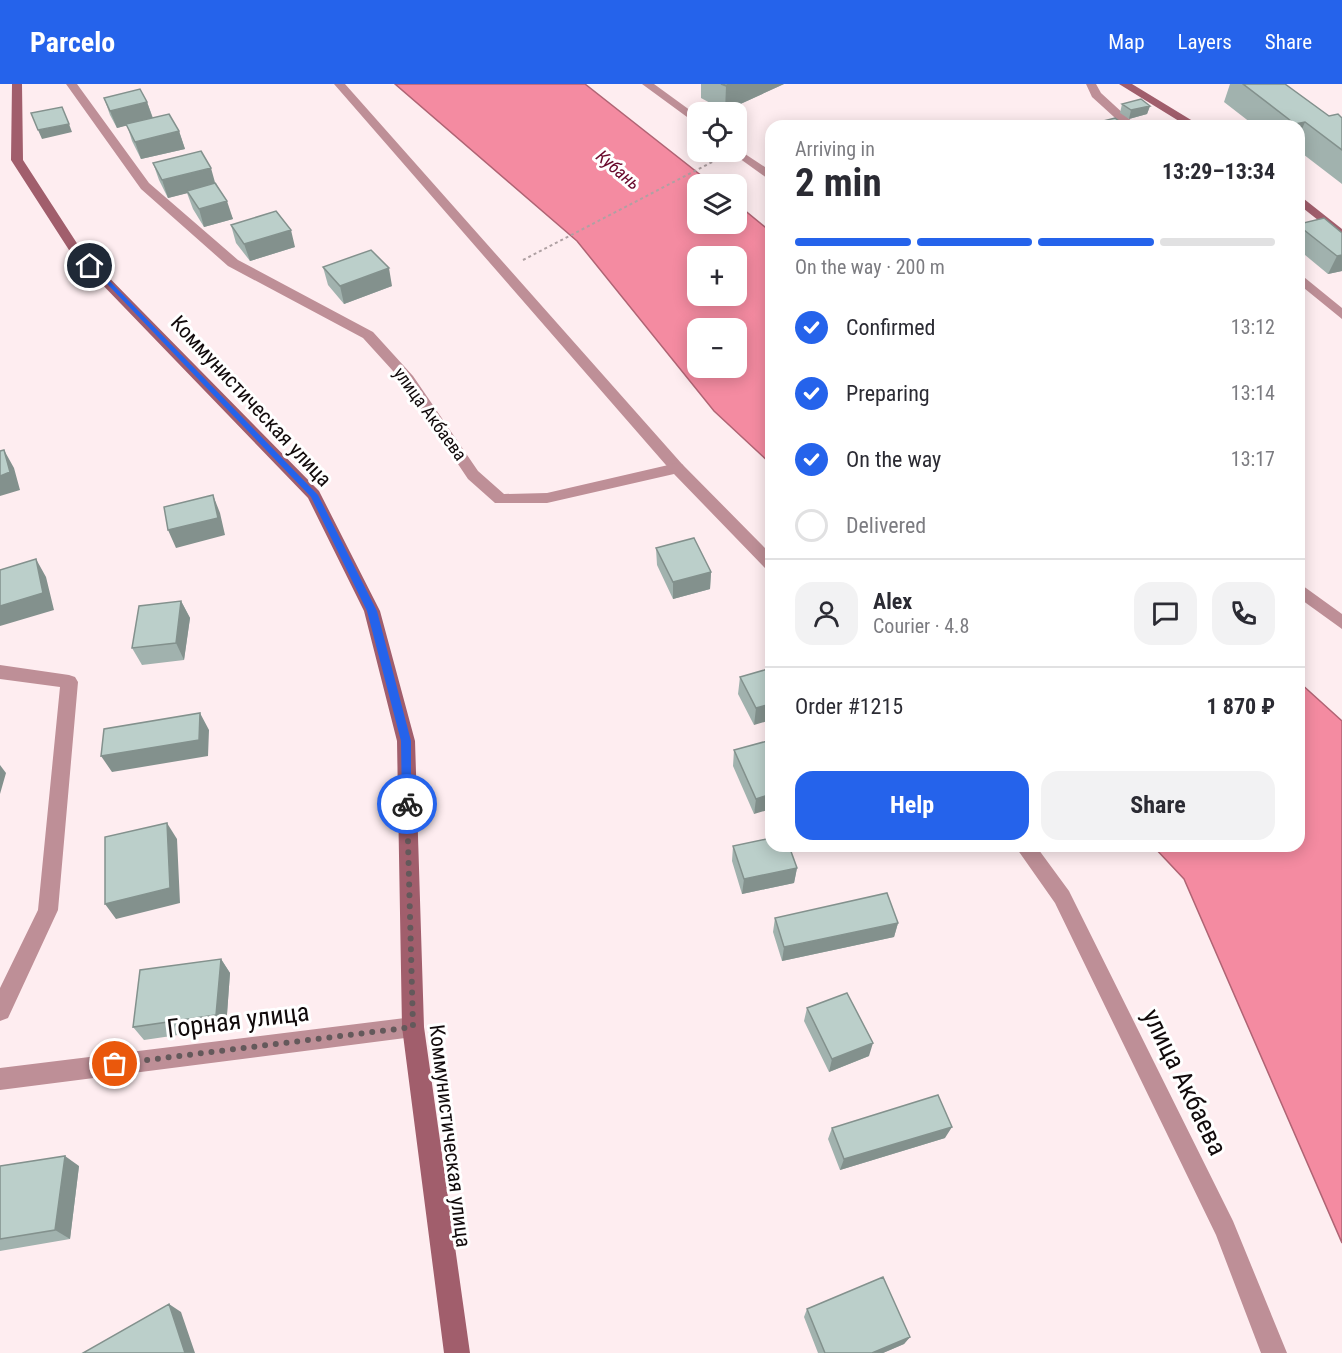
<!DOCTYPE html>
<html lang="en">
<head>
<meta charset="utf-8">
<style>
  body { margin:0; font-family:"Roboto Condensed",sans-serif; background:#f2f2f3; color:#2b2b33; height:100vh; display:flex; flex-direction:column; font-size:22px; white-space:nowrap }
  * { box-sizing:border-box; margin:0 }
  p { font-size:20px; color:#7c7c81 }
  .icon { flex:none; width:33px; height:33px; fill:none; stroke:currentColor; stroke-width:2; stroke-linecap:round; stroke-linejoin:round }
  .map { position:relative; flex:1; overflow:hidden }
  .drawer { position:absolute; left:765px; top:36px; width:540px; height:732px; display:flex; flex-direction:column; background:#fff; border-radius:18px; box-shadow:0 3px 15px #0003 }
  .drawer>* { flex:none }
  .buttons { position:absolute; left:687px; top:18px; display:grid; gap:12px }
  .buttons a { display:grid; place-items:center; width:60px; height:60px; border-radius:12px; background:#fff; box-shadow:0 3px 15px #0003; font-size:30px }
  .pin { position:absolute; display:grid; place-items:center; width:51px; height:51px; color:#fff; margin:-26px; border:3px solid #fff; border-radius:50%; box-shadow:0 2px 6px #0007 }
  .courier { position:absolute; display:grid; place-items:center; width:60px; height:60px; margin:-30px; border:4px solid #2563eb; border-radius:50%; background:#fff; color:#222; box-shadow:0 2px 8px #0007 }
  .summary em { font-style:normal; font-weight:700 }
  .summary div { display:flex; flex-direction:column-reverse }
  .summary { display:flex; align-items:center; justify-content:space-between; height:102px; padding:0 30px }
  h1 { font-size:39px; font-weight:700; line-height:45px }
  .bar { display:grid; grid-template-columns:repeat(4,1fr); gap:9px 6px; align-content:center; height:72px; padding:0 30px }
  .bar i { height:8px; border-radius:4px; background:#e1e1e2 }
  .bar .on { background:#2563eb }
  .bar p { grid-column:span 4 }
  .line { display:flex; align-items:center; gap:15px; padding:0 30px; border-top:2px solid #e1e1e2 }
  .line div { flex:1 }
  .round { display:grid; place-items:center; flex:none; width:63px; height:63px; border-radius:18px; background:#f2f2f3 }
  ol { padding:0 30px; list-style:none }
  li { display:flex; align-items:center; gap:18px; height:66px }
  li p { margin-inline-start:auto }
  li .icon { padding:6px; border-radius:50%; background:#2563eb; color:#fff; stroke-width:4 }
  li:last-child { color:#7c7c81 }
  li i { width:33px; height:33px; border:3px solid #e1e1e2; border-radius:50% }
  .cta { display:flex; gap:12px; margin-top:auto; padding:12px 30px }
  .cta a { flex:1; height:69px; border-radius:18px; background:#2563eb; color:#fff; font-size:24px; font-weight:700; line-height:69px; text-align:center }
  .cta a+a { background:#f2f2f3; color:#2b2b33 }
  header { display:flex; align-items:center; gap:36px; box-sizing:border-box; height:84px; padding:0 30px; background:#2563eb; color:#fff }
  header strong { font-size:28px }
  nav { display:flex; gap:33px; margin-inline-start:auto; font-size:21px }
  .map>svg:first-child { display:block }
</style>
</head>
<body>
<header>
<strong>Parcelo</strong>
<nav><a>Map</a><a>Layers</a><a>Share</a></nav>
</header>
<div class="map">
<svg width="1342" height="1269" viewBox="0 0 1342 1269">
  <rect width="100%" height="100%" fill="#feedf0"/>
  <path fill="#f48ba1" stroke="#b06474" stroke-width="1.5" fill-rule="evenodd" d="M395 0H585L712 100H698V140H736L737 120 771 148V380L714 327 577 157ZM698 172H736V212H698ZM698 244H736V284H698Z
    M1299 598 1342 637V1159L1184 795 1153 762H1299Z"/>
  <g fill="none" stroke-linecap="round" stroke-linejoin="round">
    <path stroke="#afa1a3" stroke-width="2" stroke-dasharray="3 3" stroke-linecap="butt" d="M523 176 716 76"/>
    <path fill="#be8f97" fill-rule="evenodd" d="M334 0H345L682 380 685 384 682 388H672Z
      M642 0H654L698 32V41Z
      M1086 0H1096L1101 9 1137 42H1124L1092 13Z
      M736 64 771 87V97L732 69 731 68H736Z
      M1299 189 1342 224V235L1299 200Z
      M1299 499 1342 530V545L1299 514Z"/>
    <path fill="#be8f97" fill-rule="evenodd" d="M66 0H77L149 99 238 176 373 248 413 292 478 387 504 410 547 409 677 379 682 380 771 470V486L765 484 674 390 547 419H495L468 395 403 298 363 254 228 182 141 105Z
      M0 581 69 591 75 593 78 598 58 826 8 934 0 937V904L38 826 60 603 0 595Z
      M1015 762H1036L1069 807 1233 1137 1287 1269H1261L1216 1151 1055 819Z
      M413 933 421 936 424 943 421 950 413 953 0 1006V984Z"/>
    <path fill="#a15e6c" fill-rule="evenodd" d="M12 0H22L23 76 80 164 319 407 380 527 415 657 424 943 470 1269H444L402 943 397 657 364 527 308 414 69 166 11 76Z
      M1119 0H1132L1201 42H1187Z
      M1299 111 1342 145V155L1299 121Z"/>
  </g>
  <path fill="#a1b2ae" d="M701 0H784L725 27 701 14Z
    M1230 0H1285L1329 32 1342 34V100L1299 67V42H1255L1224 18Z
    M104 14 147 18 153 34 179 47 185 65 141 75 132 57 127 41 117 44 110 31Z
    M1122 20 1150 22 1147 30 1129 35 1120 29Z
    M153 79 216 99 233 135 204 143 193 125 187 109 168 114 159 96Z
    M1299 140 1342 149V187L1328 190 1299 166Z
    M231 141 295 163 250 177 236 159Z
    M323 183 392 202 344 220 328 201Z
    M656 464 711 488 710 505 673 515 657 481Z
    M181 517 190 534 184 576 142 581 132 564Z
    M771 591 754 641 738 610 740 593Z
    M771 656 754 730 733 682 734 666Z
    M733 762 797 784 794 799 742 810 732 777Z
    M775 834 898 839 894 853 782 877 773 848Z
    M221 875 230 889 226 944 144 956 133 943Z
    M807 924 869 972 829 988 804 937Z
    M832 1044 945 1054 840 1086 828 1055Z
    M0 1082H79L70 1155 0 1167Z
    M807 1225 910 1253 904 1260 883 1269H818L804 1233Z"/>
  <path fill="#83918d" d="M731 0H784L725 27 726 2Z
    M147 18 153 35 117 44 110 27Z
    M1150 22 1147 30 1129 35 1131 26Z
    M1305 38 1299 52V42H1294L1295 40Z
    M69 40 72 48 42 55 38 46Z
    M179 47 185 65 141 75 135 58Z
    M211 84 216 102 168 114 162 96Z
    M227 117 233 135 204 143 199 125Z
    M291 146 295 163 250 177 244 160Z
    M1342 171V187L1328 190 1337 172Z
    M389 184 392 202 344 220 340 202Z
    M4 366 14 384 20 406 0 412V392Z
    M213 411 220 429 225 451 176 464 168 446Z
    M36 475 46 493 54 526 0 542V522Z
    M711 488 710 505 673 515V498Z
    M181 517 190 534 184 576 176 559Z
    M771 620V636L754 641 756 624Z
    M200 629 209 646 208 672 112 688 101 672Z
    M0 681 6 689 0 710Z
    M771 710V725L754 730 756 715Z
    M167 739 177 755 180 819 116 835 105 820Z
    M797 784 794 799 742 810 744 795Z
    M898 839 894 853 782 877 784 863Z
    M221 875 230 889 226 944 216 931Z
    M873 959 869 972 829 988 832 975Z
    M952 1043 945 1054 840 1086 844 1075Z
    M65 1072 79 1082 70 1155 55 1146Z
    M169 1220 181 1228 195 1269H185Z
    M910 1253 904 1260 883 1269H872Z"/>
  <path fill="#bbcfca" stroke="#83918d" stroke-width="1.5" d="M721 0H731L726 2Z
    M1243 0H1285L1329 32 1338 30 1342 34V66L1305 38 1295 40Z
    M140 5 147 18 110 27 104 14Z
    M1141 15 1150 22 1131 26 1122 20Z
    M62 23 69 40 38 46 31 29Z
    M169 30 179 47 135 58 126 40Z
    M1115 34 1126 42H1099L1095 39Z
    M201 67 211 84 162 96 153 79Z
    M215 99 227 117 199 125 187 107Z
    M276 127 291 146 244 160 231 141Z
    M1324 134 1342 149V171L1337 172 1299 142V140Z
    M371 166 389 184 340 202 323 183Z
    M4 366 10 388 0 392V367Z
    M213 411 218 434 168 446 164 423Z
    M694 454 711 488 673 498 656 464Z
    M36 475 43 509 0 522V486Z
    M181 517 176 559 132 564 139 522Z
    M768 585 771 591V620L756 624 740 593Z
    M200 629 199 656 101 672 104 645Z
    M771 656V710L756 715 734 666Z
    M167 739 170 804 105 820V753Z
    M771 754V762H789L797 784 744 795 733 762Z
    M887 809 898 839 784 863 775 834Z
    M221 875 216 931 133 943 140 886Z
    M847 909 873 959 832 975 807 924Z
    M938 1011 952 1043 844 1075 832 1044Z
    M65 1072 55 1146 0 1155V1082Z
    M883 1193 910 1253 872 1269H825L807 1225Z
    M169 1220 185 1269H83Z"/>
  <path fill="#2563eb" d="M88 180H93L318 411 377 527 411 657V723H404L402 720 401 657 367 527 311 413Z"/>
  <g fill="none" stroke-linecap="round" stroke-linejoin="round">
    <path stroke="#64595b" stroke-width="6" stroke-dasharray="0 10.8" d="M115 980 413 943 407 720"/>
  </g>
  <g text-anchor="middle" stroke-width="6" stroke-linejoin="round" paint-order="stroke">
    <g font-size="18" font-style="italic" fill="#69092c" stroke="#fff">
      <text transform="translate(618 86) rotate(40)" y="6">Кубань</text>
    </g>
    <g font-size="18" fill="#110a0b" stroke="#fff">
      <text transform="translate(430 330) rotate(54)" y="6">улица Акбаева</text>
    </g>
    <g font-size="21" fill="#110a0b" stroke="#fff">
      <text transform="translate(251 317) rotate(47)" y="7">Коммунистическая улица</text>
      <text transform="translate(450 1052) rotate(83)" y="7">Коммунистическая улица</text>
    </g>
    <g font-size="26" fill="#110a0b" stroke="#fff">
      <text transform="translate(238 936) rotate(-7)" y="9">Горная улица</text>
      <text transform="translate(1185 998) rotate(64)" y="9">улица Акбаева</text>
    </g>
  </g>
</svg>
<div class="buttons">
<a><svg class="icon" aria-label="locate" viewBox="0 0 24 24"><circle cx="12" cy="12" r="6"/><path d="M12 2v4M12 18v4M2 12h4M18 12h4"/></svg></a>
<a><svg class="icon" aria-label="layers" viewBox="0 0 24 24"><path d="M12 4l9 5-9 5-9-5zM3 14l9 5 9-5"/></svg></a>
<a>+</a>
<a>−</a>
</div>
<div class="pin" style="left:115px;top:980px;background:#ea580c"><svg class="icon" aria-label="bag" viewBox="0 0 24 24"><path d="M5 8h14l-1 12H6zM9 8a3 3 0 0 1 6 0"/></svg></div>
<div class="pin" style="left:90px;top:182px;background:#1f2937"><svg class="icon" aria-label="home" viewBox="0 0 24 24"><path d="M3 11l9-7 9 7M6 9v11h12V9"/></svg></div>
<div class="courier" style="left:407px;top:720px"><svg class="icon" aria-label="bike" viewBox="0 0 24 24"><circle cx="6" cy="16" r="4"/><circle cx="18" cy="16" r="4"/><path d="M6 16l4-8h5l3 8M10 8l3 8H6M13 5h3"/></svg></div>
<section class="drawer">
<div class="summary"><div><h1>2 min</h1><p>Arriving in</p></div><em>13:29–13:34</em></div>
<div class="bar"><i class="on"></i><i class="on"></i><i class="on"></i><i></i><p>On the way · 200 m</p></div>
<ol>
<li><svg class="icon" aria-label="check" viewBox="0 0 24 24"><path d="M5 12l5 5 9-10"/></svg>Confirmed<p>13:12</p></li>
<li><svg class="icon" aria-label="check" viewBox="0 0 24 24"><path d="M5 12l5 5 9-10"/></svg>Preparing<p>13:14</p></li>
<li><svg class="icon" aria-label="check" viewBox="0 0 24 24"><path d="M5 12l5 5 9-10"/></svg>On the way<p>13:17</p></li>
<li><i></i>Delivered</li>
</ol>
<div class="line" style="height:108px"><a class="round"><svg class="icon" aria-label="person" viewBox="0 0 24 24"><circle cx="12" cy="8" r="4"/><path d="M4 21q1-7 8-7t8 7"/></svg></a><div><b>Alex</b><p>Courier · 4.8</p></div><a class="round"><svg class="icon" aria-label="chat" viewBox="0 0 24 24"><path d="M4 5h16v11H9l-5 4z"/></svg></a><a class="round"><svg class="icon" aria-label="phone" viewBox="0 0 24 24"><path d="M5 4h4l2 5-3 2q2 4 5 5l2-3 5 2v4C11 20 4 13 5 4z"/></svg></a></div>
<div class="line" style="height:78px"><div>Order #1215</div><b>1 870 ₽</b></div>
<div class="cta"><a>Help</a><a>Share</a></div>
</section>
</div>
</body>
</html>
